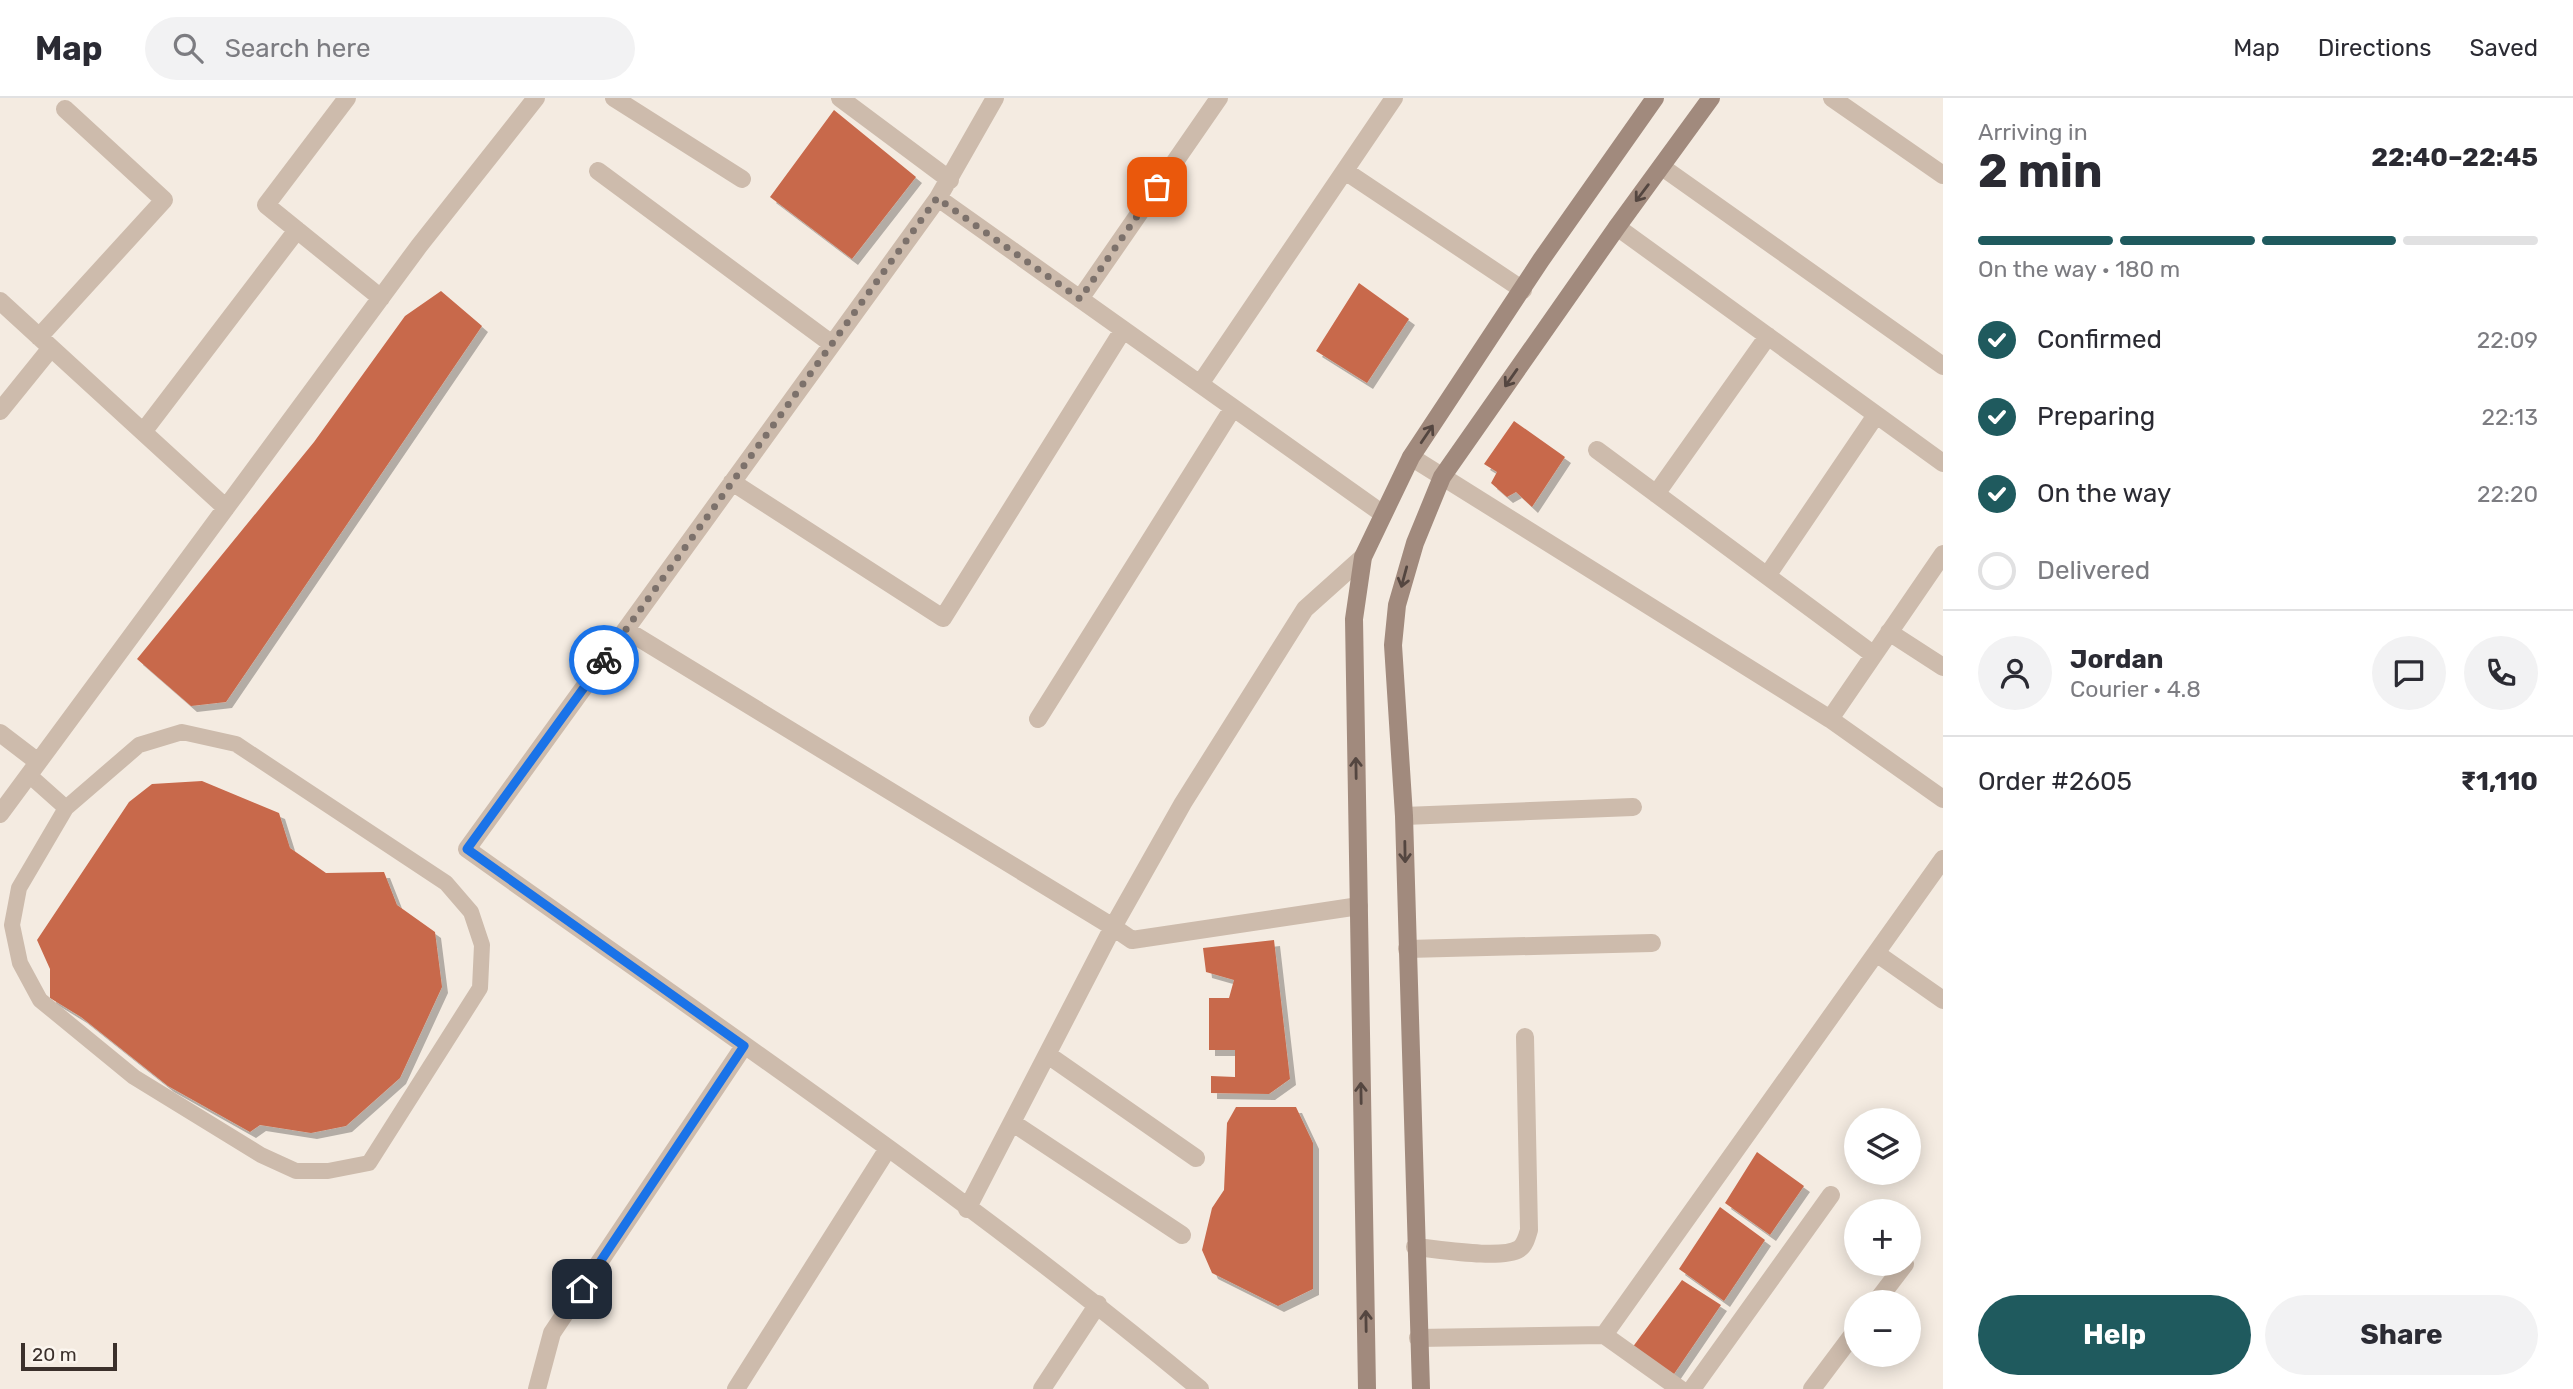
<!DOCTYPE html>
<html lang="en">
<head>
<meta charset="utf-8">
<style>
  body { margin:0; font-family:Rubik,sans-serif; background:#f2f2f3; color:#2b2b33; height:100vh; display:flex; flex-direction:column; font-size:26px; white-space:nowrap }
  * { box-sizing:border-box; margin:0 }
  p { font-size:23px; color:#7c7c81 }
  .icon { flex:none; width:38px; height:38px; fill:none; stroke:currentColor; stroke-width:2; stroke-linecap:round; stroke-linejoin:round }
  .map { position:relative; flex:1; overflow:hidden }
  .details { display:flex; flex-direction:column; background:#fff; width:630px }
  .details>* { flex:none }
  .tools { position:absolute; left:1844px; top:1010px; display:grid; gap:14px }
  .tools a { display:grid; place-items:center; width:77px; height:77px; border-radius:50%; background:#fff; box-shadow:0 4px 18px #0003; font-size:35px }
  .scale { position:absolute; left:21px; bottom:18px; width:96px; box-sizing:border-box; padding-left:7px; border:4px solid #3b302b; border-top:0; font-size:19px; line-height:24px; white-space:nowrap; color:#3b302b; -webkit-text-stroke:5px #fbf5ee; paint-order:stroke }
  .pin { position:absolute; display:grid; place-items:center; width:60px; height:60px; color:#fff; margin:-30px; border-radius:14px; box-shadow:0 4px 10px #0006 }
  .courier { position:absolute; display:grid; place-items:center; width:70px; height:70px; margin:-35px; border:5px solid #1a73e8; border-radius:50%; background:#fff; color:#222; box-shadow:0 2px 9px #0007 }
  .summary em { font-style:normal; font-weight:700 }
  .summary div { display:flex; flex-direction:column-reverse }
  .summary { display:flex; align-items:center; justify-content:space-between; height:119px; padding:0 35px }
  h1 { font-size:46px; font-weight:700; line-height:52px }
  .bar { display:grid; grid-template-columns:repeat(4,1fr); gap:10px 7px; align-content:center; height:84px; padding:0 35px }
  .bar i { height:9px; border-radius:5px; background:#e1e1e2 }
  .bar .on { background:#1f5a5e }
  .bar p { grid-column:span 4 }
  .line { display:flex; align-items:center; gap:18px; padding:0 35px; border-top:2px solid #e1e1e2 }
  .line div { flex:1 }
  .round { display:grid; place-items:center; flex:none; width:74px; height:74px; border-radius:37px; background:#f2f2f3 }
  ol { padding:0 35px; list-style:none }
  li { display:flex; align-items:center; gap:21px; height:77px }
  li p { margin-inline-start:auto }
  li .icon { padding:7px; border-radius:50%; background:#1f5a5e; color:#fff; stroke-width:4 }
  li:last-child { color:#7c7c81 }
  li i { width:38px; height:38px; border:4px solid #e1e1e2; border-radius:50% }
  .action { display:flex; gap:14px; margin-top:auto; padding:14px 35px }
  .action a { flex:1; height:80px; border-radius:42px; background:#1f5a5e; color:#fff; font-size:28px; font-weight:700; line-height:80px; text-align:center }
  .action a+a { background:#f2f2f3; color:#2b2b33 }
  header { display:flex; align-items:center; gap:42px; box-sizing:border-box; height:98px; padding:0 35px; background:#fff; border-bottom:2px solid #e1e1e2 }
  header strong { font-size:33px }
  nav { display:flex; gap:38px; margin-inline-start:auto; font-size:24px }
  .search { width:490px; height:63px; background:#f2f2f3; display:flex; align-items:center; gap:18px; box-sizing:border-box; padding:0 24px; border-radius:38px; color:#7c7c81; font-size:26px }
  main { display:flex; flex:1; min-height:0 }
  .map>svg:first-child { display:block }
</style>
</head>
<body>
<header>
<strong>Map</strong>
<div class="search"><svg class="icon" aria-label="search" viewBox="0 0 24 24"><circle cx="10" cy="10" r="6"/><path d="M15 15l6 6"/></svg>Search here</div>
<nav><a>Map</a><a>Directions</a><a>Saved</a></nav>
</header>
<main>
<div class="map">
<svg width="1943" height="1291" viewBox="0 0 1943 1291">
  <defs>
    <filter id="shadow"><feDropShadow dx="6" dy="6" stdDeviation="0" flood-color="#0004"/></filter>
  </defs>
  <rect width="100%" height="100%" fill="#f4ebe1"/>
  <path fill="#c8694b" filter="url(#shadow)" d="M834 12 916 79 852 161 770 99Z
    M1359 185 1409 221 1367 285 1316 253Z
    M441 193 482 228 226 604 191 608 137 561 314 344 405 218Z
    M1514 323 1565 359 1532 409 1516 394 1507 399 1491 385 1497 374 1484 366Z
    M202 683 279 715 290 750 326 775 384 774 397 807 435 834 442 889 400 980 346 1028 311 1035 260 1027 250 1034 168 988 81 919 50 900V871L37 842 129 704 152 686Z
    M1274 842 1290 981 1269 996 1211 995V978L1235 979V952H1209V900H1229L1234 882 1206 874 1203 850Z
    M1236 1009H1296L1313 1045V1191L1278 1208 1212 1175 1202 1152 1212 1110 1224 1092 1227 1025Z
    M1757 1054 1804 1088 1770 1137 1725 1105Z
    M1720 1109 1765 1142 1724 1203 1679 1171Z
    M1682 1182 1721 1207 1674 1276 1632 1250Z"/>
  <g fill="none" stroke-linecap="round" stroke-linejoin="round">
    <path stroke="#cdbbac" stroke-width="16" d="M29 677 66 710 139 647 182 634 236 646 446 785 471 814 482 847 480 890 369 1065 328 1073H296L261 1057 134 979 40 902 20 865 12 827 19 790 66 710"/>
    <path stroke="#cdbbac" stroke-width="18" d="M347 0 266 107 381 200
      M614 0 742 81
      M840 0 950 82
      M995 0 938 100 467 751C714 927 967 1097 1200 1291
      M1832 0 1943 77
      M1662 69 1943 268
      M598 73 832 246
      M1345 73 1523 192
      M938 100 1383 416
      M1617 129 1943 365
      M1080 201 1219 0
      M0 203 226 410
      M39 239 164 102 65 11
      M1200 286 1394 0
      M0 313 51 250
      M143 334 297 132
      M1597 352 1874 557
      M1411 359 1830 621 1943 701
      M732 384 943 520 1123 232
      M1656 396 1768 238
      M1767 478 1876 317
      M626 532 1113 829 967 1111
      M1889 534 1943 569
      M1038 621 1233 310
      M1830 621 1943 456
      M0 635 38 664
      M0 716 419 148 536 0
      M1404 718 1633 709
      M1359 808 1132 842 1113 829 1183 705 1305 511 1363 459
      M1407 851 1652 845
      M1876 855 1943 902
      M1048 957 1196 1060
      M1013 1025 1182 1137
      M1415 1149C1438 1151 1501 1162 1519 1151 1525 1147 1527 1139 1529 1132L1525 939
      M1876 1204 1905 1166
      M1604 1237 1943 761
      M1418 1240 1604 1237 1680 1291
      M537 1291 552 1235 744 948
      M736 1291 887 1052
      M1042 1291 1098 1206
      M1692 1291 1831 1097
      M1812 1291 1857 1231"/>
    <path stroke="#a18a7d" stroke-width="18" d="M1367 1291 1354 521 1363 459 1411 359 1541 162 1655 0
      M1421 1291 1404 718 1393 547 1397 507 1415 445 1442 379 1617 129 1711 0"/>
  </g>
  <defs><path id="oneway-shaft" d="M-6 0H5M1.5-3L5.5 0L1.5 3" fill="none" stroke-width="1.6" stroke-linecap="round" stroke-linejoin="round" transform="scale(1.75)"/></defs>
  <g stroke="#544640">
    <use href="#oneway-shaft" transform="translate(1642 95) rotate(127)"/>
    <use href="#oneway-shaft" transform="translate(1511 280) rotate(125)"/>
    <use href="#oneway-shaft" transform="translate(1427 336) rotate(-56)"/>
    <use href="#oneway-shaft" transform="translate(1404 479) rotate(105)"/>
    <use href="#oneway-shaft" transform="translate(1356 670) rotate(-91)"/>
    <use href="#oneway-shaft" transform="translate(1405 754) rotate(89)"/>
    <use href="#oneway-shaft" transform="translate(1361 995) rotate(-91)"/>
    <use href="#oneway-shaft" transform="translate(1366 1223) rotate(-91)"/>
  </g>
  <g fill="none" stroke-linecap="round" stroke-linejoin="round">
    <path stroke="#7c716b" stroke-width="7" stroke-dasharray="0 12.6" d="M604 562 937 100 1080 201 1157 89"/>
    <path stroke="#1a73e8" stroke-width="9" d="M582 1191 744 948 467 751 604 562"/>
  </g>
</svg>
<div class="tools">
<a><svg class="icon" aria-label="layers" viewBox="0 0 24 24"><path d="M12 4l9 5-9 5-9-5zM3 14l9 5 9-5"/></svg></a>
<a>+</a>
<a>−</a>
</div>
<div class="scale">20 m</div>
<div class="pin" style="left:1157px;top:89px;background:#ea580c"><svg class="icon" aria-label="bag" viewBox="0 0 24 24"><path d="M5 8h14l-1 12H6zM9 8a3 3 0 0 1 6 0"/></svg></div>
<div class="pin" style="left:582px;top:1191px;background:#1f2937"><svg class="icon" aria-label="home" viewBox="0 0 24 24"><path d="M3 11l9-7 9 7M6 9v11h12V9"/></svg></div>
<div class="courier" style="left:604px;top:562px"><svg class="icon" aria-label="bike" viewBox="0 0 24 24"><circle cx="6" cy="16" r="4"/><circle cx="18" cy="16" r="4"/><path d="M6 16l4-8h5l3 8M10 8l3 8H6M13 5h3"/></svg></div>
</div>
<section class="details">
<div class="summary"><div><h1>2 min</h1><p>Arriving in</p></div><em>22:40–22:45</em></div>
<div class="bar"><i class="on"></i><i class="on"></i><i class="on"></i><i></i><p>On the way · 180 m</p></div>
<ol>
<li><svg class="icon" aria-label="check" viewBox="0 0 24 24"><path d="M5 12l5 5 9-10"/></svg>Confirmed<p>22:09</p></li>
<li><svg class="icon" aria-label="check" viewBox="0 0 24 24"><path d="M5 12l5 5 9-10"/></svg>Preparing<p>22:13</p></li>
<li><svg class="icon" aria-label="check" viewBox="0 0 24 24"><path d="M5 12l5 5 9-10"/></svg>On the way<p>22:20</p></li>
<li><i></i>Delivered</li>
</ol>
<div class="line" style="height:126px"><a class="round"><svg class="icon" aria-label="person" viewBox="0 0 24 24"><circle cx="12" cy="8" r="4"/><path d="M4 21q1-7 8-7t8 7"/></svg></a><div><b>Jordan</b><p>Courier · 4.8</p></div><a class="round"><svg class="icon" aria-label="chat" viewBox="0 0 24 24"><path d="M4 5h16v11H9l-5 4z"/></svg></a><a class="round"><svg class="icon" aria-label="phone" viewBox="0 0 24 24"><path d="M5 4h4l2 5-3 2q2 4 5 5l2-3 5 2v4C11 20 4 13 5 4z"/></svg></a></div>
<div class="line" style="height:91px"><div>Order #2605</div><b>₹1,110</b></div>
<div class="action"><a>Help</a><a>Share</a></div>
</section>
</main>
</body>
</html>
